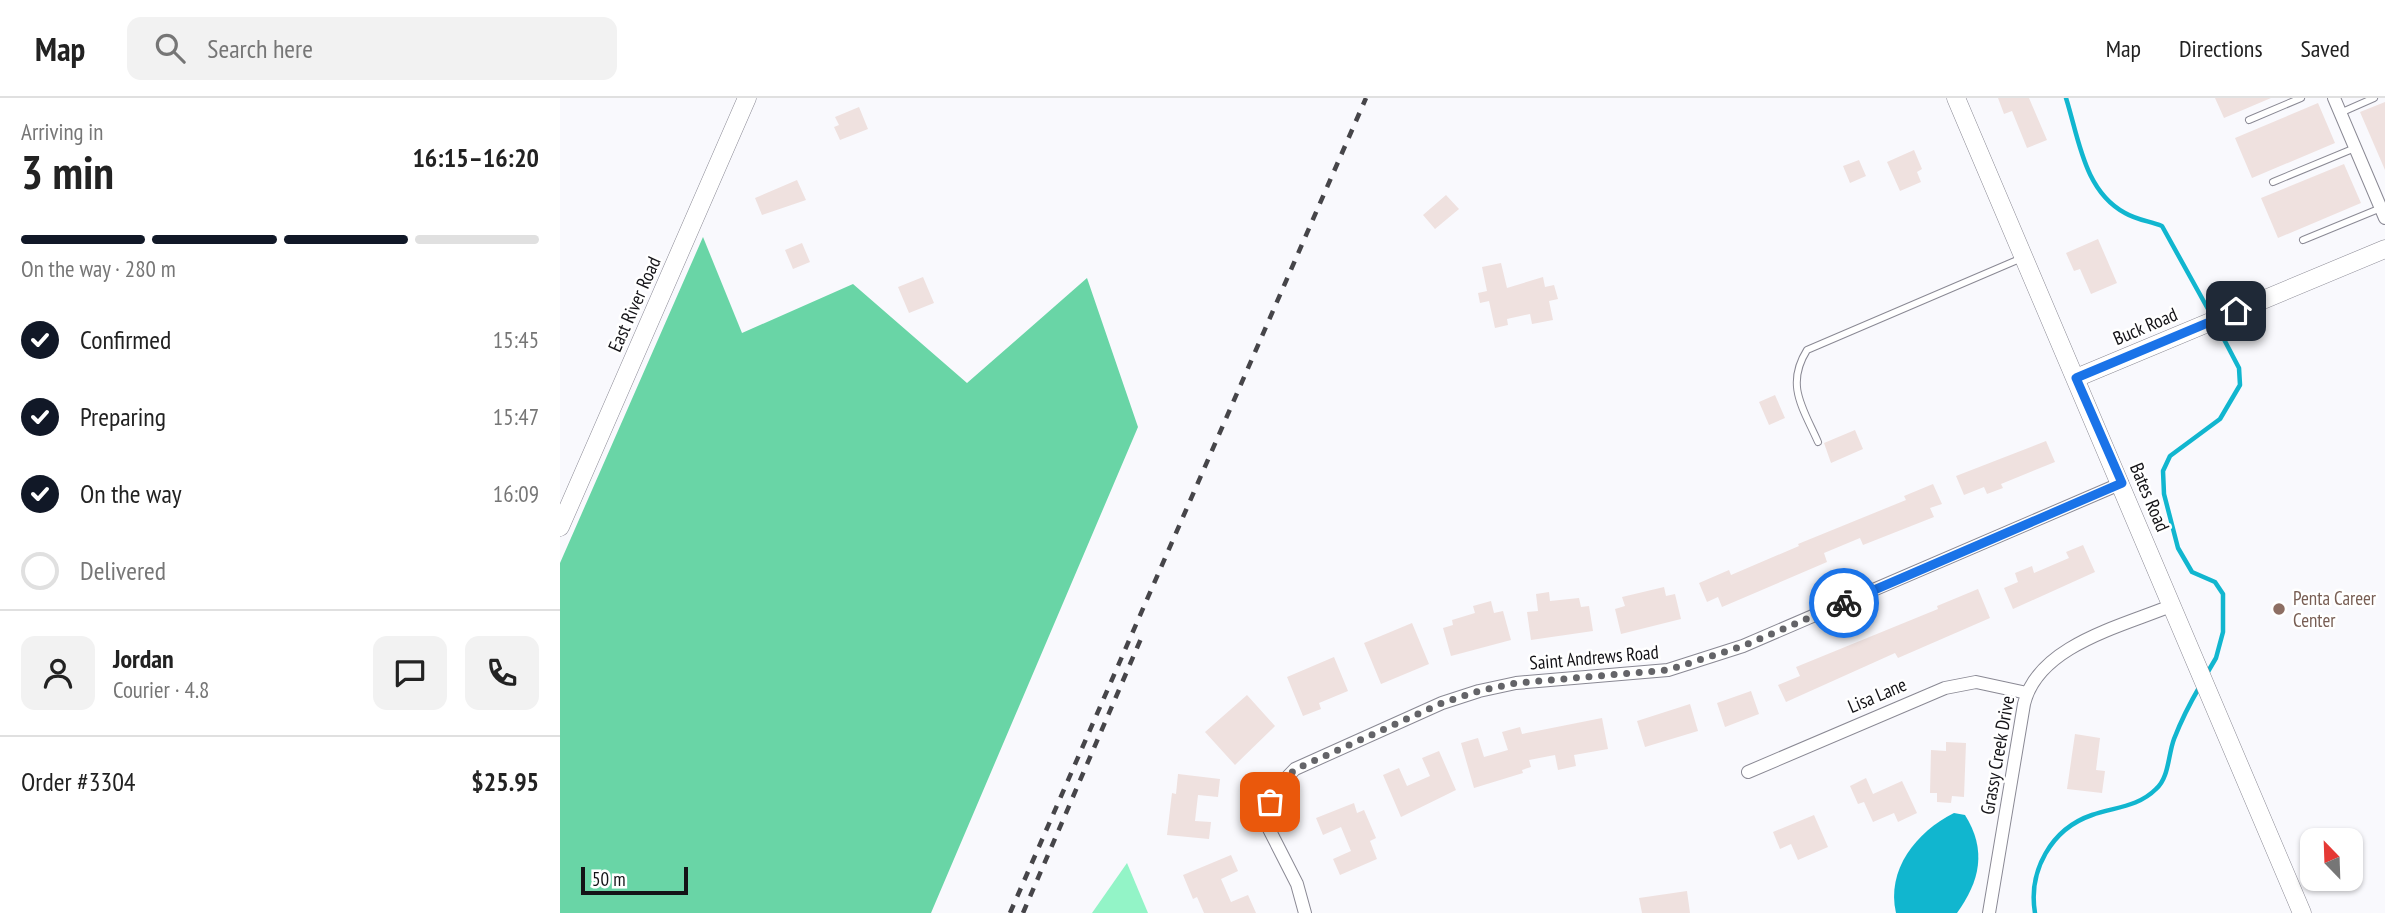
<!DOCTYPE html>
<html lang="en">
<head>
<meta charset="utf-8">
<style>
  body { margin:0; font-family:"PT Sans Narrow",sans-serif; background:#f2f2f2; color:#222; height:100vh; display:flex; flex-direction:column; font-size:26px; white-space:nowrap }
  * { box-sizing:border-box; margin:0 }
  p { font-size:23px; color:#767676 }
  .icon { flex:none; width:38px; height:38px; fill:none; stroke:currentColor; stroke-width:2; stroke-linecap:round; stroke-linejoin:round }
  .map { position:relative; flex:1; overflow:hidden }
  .details { display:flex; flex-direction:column; background:#fff; width:560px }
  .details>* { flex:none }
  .needle { width:46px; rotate:337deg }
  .fabs { position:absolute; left:1740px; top:730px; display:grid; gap:14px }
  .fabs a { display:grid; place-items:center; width:63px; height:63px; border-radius:14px; background:#fff; box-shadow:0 2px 5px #0004; font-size:35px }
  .scale { position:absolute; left:21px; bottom:18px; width:107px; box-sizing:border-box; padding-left:7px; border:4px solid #141317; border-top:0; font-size:19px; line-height:24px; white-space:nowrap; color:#141317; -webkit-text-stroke:5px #fff; paint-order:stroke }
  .pin { position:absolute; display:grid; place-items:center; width:60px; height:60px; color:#fff; margin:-30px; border-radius:14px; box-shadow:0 4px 10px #0006 }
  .courier { position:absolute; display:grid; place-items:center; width:70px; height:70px; margin:-35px; border:5px solid #1a73e8; border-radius:50%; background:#fff; color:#222; box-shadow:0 2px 9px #0007 }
  .headline em { font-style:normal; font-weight:700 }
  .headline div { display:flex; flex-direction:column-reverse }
  .headline { display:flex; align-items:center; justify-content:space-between; height:119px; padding:0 21px }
  h1 { font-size:46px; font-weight:700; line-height:52px }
  .bar { display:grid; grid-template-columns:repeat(4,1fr); gap:10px 7px; align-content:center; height:84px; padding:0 21px }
  .bar i { height:9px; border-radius:5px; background:#e0e0e0 }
  .bar .selected { background:#111827 }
  .bar p { grid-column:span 4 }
  .line { display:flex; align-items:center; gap:18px; padding:0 21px; border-top:2px solid #e0e0e0 }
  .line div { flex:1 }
  .round { display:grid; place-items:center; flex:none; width:74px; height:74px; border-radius:14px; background:#f2f2f2 }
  ol { padding:0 21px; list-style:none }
  li { display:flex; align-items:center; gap:21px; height:77px }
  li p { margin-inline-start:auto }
  li .icon { padding:7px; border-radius:50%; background:#111827; color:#fff; stroke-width:4 }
  li:last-child { color:#767676 }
  li i { width:38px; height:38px; border:4px solid #e0e0e0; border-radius:50% }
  header { display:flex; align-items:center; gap:42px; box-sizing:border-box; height:98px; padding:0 35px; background:#fff; border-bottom:2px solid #e0e0e0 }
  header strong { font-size:33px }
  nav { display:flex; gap:38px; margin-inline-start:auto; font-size:24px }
  .search { width:490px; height:63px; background:#f2f2f2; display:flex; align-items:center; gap:18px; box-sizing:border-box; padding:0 24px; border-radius:14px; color:#767676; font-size:26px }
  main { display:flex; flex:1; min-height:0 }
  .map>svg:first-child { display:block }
</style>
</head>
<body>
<header>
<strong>Map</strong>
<div class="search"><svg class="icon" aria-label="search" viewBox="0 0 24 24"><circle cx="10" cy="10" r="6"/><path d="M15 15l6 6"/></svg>Search here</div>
<nav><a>Map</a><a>Directions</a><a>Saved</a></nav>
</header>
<main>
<section class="details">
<div class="headline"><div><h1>3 min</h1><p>Arriving in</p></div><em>16:15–16:20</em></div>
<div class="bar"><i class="selected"></i><i class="selected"></i><i class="selected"></i><i></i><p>On the way · 280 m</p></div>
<ol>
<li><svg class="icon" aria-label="check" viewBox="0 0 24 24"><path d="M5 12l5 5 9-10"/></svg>Confirmed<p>15:45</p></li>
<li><svg class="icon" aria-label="check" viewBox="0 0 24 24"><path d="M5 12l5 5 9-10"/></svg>Preparing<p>15:47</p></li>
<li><svg class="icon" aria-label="check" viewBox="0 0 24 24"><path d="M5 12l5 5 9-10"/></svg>On the way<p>16:09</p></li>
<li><i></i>Delivered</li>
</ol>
<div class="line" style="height:126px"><a class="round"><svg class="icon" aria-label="person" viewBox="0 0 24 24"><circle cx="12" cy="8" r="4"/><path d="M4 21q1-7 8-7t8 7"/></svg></a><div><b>Jordan</b><p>Courier · 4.8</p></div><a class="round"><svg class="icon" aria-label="chat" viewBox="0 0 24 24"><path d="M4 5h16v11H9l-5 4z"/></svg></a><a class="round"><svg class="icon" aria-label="phone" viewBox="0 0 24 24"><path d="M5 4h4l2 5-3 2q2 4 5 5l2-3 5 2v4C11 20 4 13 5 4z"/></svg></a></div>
<div class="line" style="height:91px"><div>Order #3304</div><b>$25.95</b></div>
</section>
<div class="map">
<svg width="1825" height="815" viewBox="0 0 1825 815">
  <rect width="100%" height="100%" fill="#f9f9fd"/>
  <path fill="#93f4c7" d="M567 765 588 815H532Z"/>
  <path fill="#69d5a6" d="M143 139 182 235 293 186 407 285 527 180 578 329 371 815H0V465Z"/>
  <path fill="#11b6cf" d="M1394 715 1405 717C1427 752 1420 783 1397 815H1336C1326 772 1356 734 1394 715Z"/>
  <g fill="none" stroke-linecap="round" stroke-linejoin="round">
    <path stroke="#11b6cf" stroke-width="4.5" d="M1506 0C1519 41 1524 93 1565 115 1577 122 1589 123 1602 128L1653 220
      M1646 577 1656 560 1663 534V496L1655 484 1632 474 1618 450 1604 396 1603 373 1610 358 1660 321 1680 287 1679 270 1657 228
      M1475 815C1468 773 1491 731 1532 717 1555 709 1578 709 1596 691 1609 680 1608 657 1614 641 1621 623 1630 605 1640 588"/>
  </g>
  <path fill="#efe1df" d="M1438 0H1469L1487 42 1467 50 1452 13 1444 16Z
    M1655 0H1711L1664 20Z
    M1825 4V72L1800 14Z
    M1758 5 1775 45 1692 80 1675 40Z
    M299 9 308 31 280 42 274 29 279 27 275 19Z
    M1354 52 1362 71 1357 74 1361 84 1340 93 1327 64Z
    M1299 62 1306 78 1290 85 1283 68Z
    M1784 66 1801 105 1718 140 1701 100Z
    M237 82 246 102 202 117 195 100Z
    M886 97 899 111 875 131 863 117Z
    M1538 141 1557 185 1531 196 1520 171 1514 173 1506 155Z
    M242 145 250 164 233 171 225 152Z
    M941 165 947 190 983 179 985 189 994 187 998 201 989 203 993 222 972 226 970 216 947 221 948 227 935 230 929 203 920 205 918 195 927 193 922 169Z
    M363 179 374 205 349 215 338 189Z
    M1215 297 1225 320 1209 327 1199 304Z
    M1295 332 1303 351 1271 365 1264 345Z
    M1486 343 1495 364 1441 386 1443 390 1427 396 1424 389 1404 397 1396 378Z
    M1373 386 1382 406 1370 410 1374 419 1303 447 1300 440 1264 455 1267 464 1162 509 1158 499 1147 504 1139 485 1169 472 1171 477 1239 448 1238 446 1346 402 1344 398Z
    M1523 447 1535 474 1453 511 1444 490 1458 484 1455 475 1472 468 1474 475 1509 460 1506 454Z
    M1104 489 1106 498 1115 496 1121 521 1061 536 1055 511 1065 508 1062 499Z
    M1418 491 1430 520 1338 560 1335 555 1226 604 1218 587 1240 578 1236 569 1378 511 1377 508Z
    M989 494 990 503 1019 500 1021 509 1029 508 1033 533 971 542 967 514 978 513 976 496Z
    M931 503 934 515 943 513 951 542 891 558 883 530 893 527 892 522 915 515 913 508Z
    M852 525 869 566 821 586 804 545Z
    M774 559 788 593 759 605 761 611 743 618 727 579Z
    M1191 593 1199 616 1165 629 1157 605Z
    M687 597 715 628 675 667 645 634Z
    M1130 606 1138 633 1085 649 1077 623Z
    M1042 620 1048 651 1014 657 1016 668 998 672 995 657 969 662 971 669 962 672 963 675 914 690 901 645 918 640 924 659 948 652 942 634 960 629 962 636Z
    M1515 636 1540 640 1536 672 1545 673 1542 695 1507 691Z
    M1386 644 1406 645 1404 699 1392 698 1391 705 1377 704V695H1370L1371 652 1386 653Z
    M879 653 896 692 841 719 823 677 839 670 847 688 870 678 862 660Z
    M618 676 660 681 658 699 638 697 635 723 651 724 649 741 607 737 612 695 616 696Z
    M1306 680 1313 696 1342 683 1357 715 1338 724 1334 715 1313 724 1304 704 1298 706 1290 688Z
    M794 705 797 715 804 712 816 740 810 743 817 761 780 777 773 761 791 753 781 729 763 737 756 720Z
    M1254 717 1268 749 1238 762 1231 746 1220 751 1213 734Z
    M671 757 678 773 661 781 671 804 688 797 696 815H644L637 799 633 801 623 777Z
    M1127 793 1130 815H1082L1079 800Z"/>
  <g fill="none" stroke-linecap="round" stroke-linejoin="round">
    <g stroke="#8a8994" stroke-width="8">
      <path id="lane" d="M1780 15 1814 0
        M1689 22 1741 0
        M1713 84 1795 50
        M1743 142 1821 110
        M1258 344C1243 310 1225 287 1247 252L1462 160"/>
    </g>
    <g stroke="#8a8994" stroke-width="14">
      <path id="street" d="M1774 0 1825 120
        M1188 674 1385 590 1416 584 1467 595
        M745 815 737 786 709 731 710 704 715 692 735 671 882 605 919 593 956 585 1108 572 1183 548 1562 385
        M1429 815 1464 606C1478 547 1563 528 1613 507"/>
    </g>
    <g stroke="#8a8994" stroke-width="19">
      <path id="secondary" d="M1396 0 1742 815
        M1516 280 1825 151
        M0 429 187 0"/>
    </g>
    <use href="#lane" stroke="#fff" stroke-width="6"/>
    <use href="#street" stroke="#fff" stroke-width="12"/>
    <use href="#secondary" stroke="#fff" stroke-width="18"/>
    <path stroke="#464549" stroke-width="4.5" stroke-dasharray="9 9" stroke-linecap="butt" d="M450 815 806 0
      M463 815 583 536"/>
  </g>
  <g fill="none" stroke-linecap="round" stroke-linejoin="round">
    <path stroke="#646468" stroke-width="7" stroke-dasharray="0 12.6" d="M710 704 723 682 736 671 882 605 919 593 956 585 1108 572 1183 548 1284 505"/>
    <path stroke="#1a73e8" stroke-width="9" d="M1284 505 1562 385 1516 280 1676 213"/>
  </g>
  <circle fill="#8d6e63" stroke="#fff" stroke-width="2.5" cx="1719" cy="511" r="7"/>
  <g text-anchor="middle" stroke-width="5" stroke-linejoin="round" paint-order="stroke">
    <g font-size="19" fill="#141317" stroke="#fff">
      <text transform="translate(74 206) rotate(-66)" y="7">East River Road</text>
      <text transform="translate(1585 228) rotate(-23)" y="7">Buck Road</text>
      <text transform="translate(1590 399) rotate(67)" y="7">Bates Road</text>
      <text transform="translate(1034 559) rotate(-5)" y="7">Saint Andrews Road</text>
      <text transform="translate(1317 597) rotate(-23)" y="7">Lisa Lane</text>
      <text transform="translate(1437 657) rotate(-80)" y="7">Grassy Creek Drive</text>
    </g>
    <g font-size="19" fill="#785e54" stroke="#fff" text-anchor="start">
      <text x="1733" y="507">Penta Career<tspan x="1733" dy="22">Center</tspan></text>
    </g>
  </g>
</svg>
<div class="fabs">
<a><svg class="needle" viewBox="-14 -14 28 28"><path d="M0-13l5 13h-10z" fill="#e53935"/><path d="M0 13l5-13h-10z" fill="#767676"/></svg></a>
</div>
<div class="scale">50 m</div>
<div class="pin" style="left:710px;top:704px;background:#ea580c"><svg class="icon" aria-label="bag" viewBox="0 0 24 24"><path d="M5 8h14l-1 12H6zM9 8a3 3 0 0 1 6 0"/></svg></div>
<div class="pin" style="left:1676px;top:213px;background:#1f2937"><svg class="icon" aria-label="home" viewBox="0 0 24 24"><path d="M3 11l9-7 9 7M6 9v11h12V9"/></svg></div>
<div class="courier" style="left:1284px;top:505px"><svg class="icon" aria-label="bike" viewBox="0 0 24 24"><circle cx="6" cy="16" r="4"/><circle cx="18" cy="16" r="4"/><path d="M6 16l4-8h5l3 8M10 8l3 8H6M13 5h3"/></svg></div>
</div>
</main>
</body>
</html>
